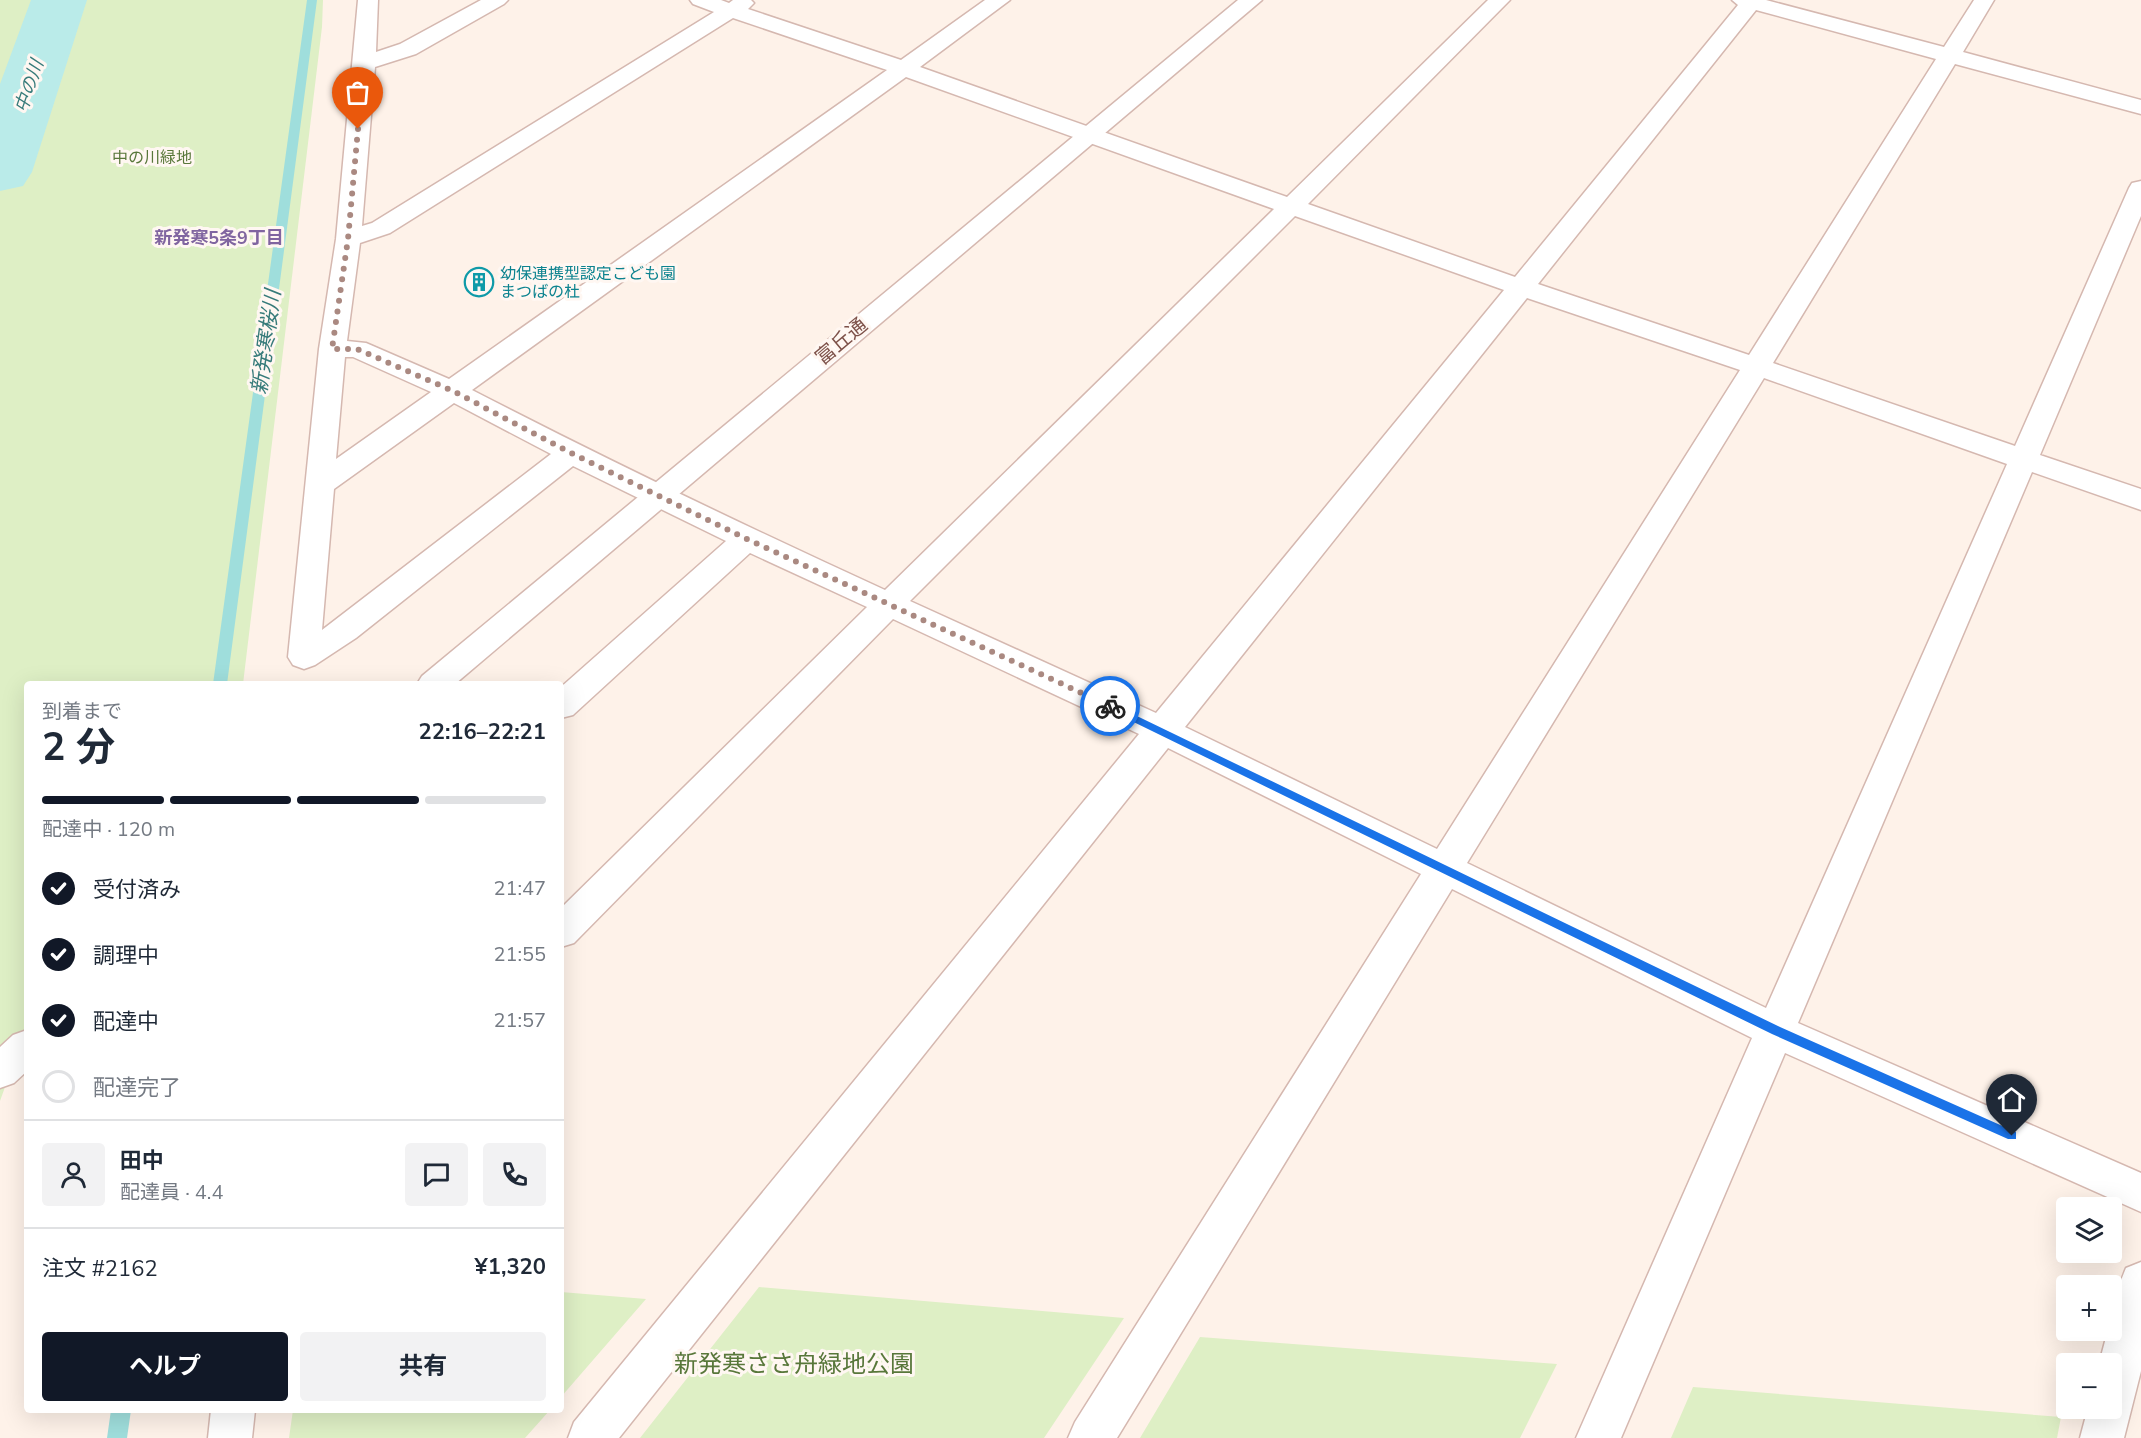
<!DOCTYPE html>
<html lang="ja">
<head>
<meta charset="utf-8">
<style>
  body { margin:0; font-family:"Nunito Sans","Noto Sans JP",sans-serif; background:#f2f2f3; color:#1f2937; height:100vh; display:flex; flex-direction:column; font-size:22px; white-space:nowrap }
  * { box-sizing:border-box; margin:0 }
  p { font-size:20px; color:#747a83 }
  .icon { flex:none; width:33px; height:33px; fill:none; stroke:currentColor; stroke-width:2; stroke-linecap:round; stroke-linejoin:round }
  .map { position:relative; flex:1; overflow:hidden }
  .side { position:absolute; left:24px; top:681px; width:540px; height:732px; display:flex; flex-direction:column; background:#fff; border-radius:6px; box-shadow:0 6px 24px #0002 }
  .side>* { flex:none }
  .fabs { position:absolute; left:2056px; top:1197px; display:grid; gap:12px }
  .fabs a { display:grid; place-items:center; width:66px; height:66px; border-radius:6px; background:#fff; box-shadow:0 6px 24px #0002; font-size:30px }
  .pin { position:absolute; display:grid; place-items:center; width:51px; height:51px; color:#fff; margin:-62px -26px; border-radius:50% 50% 50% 0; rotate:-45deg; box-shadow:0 0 6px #0007 }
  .pin .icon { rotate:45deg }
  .courier { position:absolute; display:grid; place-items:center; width:60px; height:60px; margin:-30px; border:4px solid #1a73e8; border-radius:50%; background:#fff; color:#222; box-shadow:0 2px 8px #0007 }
  .overview em { font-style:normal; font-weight:700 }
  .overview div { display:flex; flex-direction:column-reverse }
  .overview { display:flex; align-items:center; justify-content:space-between; height:102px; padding:0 18px }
  h1 { font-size:39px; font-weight:700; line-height:45px }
  .bar { display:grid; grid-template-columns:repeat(4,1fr); gap:9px 6px; align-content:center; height:72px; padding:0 18px }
  .bar i { height:8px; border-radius:4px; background:#e0e1e3 }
  .bar .active { background:#111827 }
  .bar p { grid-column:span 4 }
  .line { display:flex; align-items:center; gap:15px; padding:0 18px; border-top:2px solid #e0e1e3 }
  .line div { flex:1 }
  .round { display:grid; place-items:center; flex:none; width:63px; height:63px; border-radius:6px; background:#f2f2f3 }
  ol { padding:0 18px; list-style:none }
  li { display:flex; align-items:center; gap:18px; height:66px }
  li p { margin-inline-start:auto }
  li .icon { padding:6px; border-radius:50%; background:#111827; color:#fff; stroke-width:4 }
  li:last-child { color:#747a83 }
  li i { width:33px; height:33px; border:3px solid #e0e1e3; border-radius:50% }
  .action { display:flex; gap:12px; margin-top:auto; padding:12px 18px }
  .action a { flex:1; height:69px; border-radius:6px; background:#111827; color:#fff; font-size:24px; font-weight:700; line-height:69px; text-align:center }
  .action a+a { background:#f2f2f3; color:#1f2937 }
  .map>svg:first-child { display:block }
</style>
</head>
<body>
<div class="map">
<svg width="2141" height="1438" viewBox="0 0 2141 1438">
  <rect width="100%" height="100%" fill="#fef2e9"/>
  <path fill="#deefc5" d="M0 0H323L322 27 243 684H27V1026L0 1101Z
    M759 1287 1124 1318 1044 1438H640Z
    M561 1292 646 1299 561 1397Z
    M1200 1337 1557 1364 1520 1438H1140Z
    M1693 1387 2061 1417 2057 1438H1671Z
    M293 1410H550L525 1438H289Z"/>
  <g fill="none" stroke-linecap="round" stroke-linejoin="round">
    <path fill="#9fdedc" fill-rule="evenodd" d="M307 0H317L227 684H213Z
      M111 1410H131L127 1438H107Z"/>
    <path fill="#baebe9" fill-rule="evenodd" d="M31 0H87L32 172 23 186 0 191V84Z"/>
    <g stroke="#d5b8b0" stroke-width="3">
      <path id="minor" d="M358 0H378L376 52 400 44 481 0H508L504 4 416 54 375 67 362 226 372 223 714 12 693 4 690 0H721L729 3 733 0H751L754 3 748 9 901 60 985 0H1010L920 67 1287 197 1488 0H1510L1308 204 1515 277 1738 5 1732 0H1766L1944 47 1974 0H1994L1963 52 2141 100V114L1955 64 1773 363 2015 446 2129 188 2132 183 2141 181V216L2040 455 2141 489V510L2032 472 1798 1023 2141 1173V1212L1785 1053 1621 1438H1576L1752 1038 1452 889 1117 1438H1068L1075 1422 1421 874 1168 748 619 1438H568L574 1422 1139 734 893 619 574 943 561 947V908L867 607 750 553 573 715 561 718V687L726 541 573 466 356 638 315 665 304 669 293 665 288 657 319 349 336 239ZM1756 10 1936 59 1749 355 1538 284ZM733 18 887 70 449 379 366 343 347 341 360 243 390 233ZM906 77 1274 209 885 590C745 526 608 460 472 390ZM1295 216 1504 290 1156 713 910 601ZM1527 298 1740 370 1437 849 1185 727ZM345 357H353L431 392 336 459ZM1764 378 2007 464 1766 1008 1467 863ZM454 403 551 454 322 630 334 489Z
        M2141 1262V1371L2124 1438H2080L2088 1408H2112V1364H2099L2108 1330H2112C2112 1309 2117 1289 2126 1268Z
        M211 1410H255L252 1438H208Z"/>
    </g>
    <g stroke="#d5b8b0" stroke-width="3">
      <path id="tertiary" d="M1238 0H1262L455 684H417L422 676Z
        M27 1030V1071L14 1083 0 1088V1047L13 1035Z"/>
    </g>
    <use href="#minor" fill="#fff" fill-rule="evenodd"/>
    <use href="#tertiary" fill="#fff" fill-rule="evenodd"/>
  </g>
  <path fill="#1a73e8" d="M1110 703 1780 1027 2016 1132V1139H2008L1772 1034 1107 709V704Z"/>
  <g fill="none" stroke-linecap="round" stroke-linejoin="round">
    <path stroke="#aa8981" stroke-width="6" stroke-dasharray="0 10.8" d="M358 129 348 239 332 349H357L453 391 571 453 747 539 1110 706"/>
  </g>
  <defs>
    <g id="building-ring" transform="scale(1.5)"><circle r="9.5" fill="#fff7f2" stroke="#0f9aa8" stroke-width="1.5"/><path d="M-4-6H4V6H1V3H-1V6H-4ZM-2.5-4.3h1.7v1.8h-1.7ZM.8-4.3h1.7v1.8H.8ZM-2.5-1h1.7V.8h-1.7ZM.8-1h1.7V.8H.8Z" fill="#0f9aa8"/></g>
  </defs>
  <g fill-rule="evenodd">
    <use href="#building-ring" x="479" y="282"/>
  </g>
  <g text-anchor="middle" stroke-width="6" stroke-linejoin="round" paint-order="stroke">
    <g font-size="16" fill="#58773a" stroke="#fff7f2">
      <text x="152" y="163">中の川緑地</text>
    </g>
    <g font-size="16" fill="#0d838f" stroke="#fff7f2" text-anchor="start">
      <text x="500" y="279">幼保連携型認定こども園<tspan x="500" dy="18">まつばの杜</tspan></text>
    </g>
    <g font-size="18" font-style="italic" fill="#377b7a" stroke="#fff7f2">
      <text transform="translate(29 86) rotate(-71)" y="6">中の川</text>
    </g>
    <g font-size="18" font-weight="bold" fill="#8065a0" stroke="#fff7f2">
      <text x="219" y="244">新発寒5条9丁目</text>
    </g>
    <g font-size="20" fill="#7d5149" stroke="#fff7f2">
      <text transform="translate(841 341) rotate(-40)" y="7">富丘通</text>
    </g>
    <g font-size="21" font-style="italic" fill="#377b7a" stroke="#fff7f2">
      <text transform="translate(266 342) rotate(-82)" y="7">新発寒桜川</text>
    </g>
    <g font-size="24" fill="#58773a" stroke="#fff7f2">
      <text x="794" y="1372">新発寒ささ舟緑地公園</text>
    </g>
  </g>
</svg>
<div class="fabs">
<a><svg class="icon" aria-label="layers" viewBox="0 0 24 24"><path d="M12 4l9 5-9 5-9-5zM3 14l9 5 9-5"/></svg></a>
<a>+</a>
<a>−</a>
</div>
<div class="pin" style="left:358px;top:129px;background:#ea580c"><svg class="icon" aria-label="bag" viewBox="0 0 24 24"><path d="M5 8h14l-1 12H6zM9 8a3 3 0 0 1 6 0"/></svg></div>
<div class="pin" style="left:2012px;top:1136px;background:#1f2937"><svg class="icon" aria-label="home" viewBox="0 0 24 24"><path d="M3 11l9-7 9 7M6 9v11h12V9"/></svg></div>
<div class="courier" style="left:1110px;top:706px"><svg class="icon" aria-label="bike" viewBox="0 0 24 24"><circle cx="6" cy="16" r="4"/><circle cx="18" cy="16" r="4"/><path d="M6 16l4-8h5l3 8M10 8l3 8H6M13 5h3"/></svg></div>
<section class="side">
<div class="overview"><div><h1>2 分</h1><p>到着まで</p></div><em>22:16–22:21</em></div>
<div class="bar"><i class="active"></i><i class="active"></i><i class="active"></i><i></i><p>配達中 · 120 m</p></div>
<ol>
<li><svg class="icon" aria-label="check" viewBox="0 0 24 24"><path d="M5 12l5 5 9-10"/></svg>受付済み<p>21:47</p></li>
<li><svg class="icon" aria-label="check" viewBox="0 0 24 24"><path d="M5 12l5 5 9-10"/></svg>調理中<p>21:55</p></li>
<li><svg class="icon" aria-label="check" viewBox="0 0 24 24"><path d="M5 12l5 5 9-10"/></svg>配達中<p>21:57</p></li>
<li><i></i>配達完了</li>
</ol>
<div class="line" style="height:108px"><a class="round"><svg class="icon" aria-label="person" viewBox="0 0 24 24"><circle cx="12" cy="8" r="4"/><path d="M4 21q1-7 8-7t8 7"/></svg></a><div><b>田中</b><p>配達員 · 4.4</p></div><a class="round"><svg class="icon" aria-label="chat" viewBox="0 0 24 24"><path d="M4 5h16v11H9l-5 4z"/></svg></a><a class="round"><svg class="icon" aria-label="phone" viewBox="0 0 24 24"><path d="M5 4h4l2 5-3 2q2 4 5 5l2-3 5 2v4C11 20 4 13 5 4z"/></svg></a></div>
<div class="line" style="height:78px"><div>注文 #2162</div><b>¥1,320</b></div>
<div class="action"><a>ヘルプ</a><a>共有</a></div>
</section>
</div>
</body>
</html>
